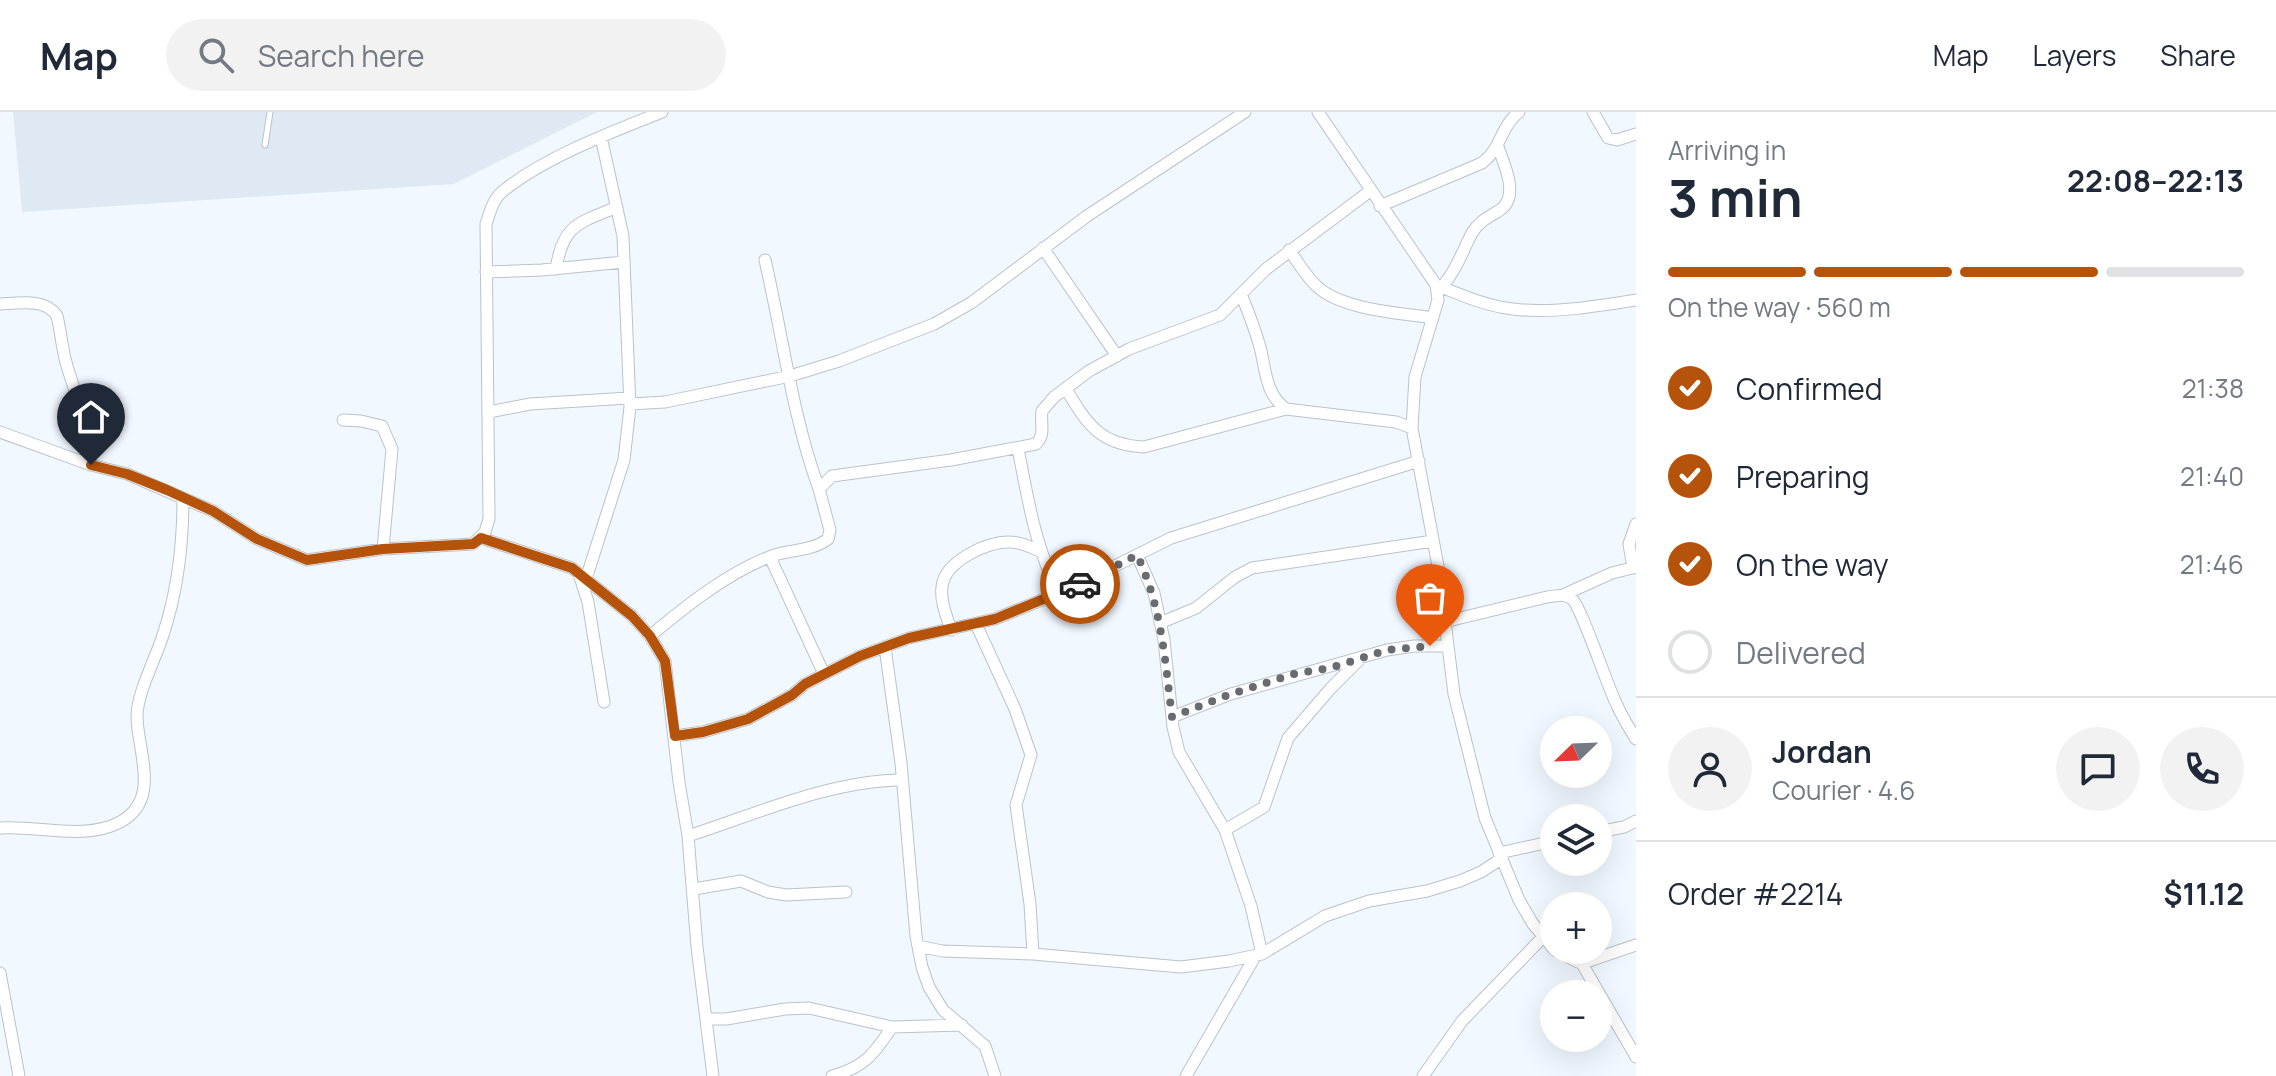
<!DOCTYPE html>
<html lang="en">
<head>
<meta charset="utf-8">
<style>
  body { margin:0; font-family:Manrope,sans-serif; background:#f2f2f3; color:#1f2937; height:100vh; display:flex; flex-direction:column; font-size:30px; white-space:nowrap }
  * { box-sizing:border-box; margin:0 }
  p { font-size:26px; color:#747a83 }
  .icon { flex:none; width:44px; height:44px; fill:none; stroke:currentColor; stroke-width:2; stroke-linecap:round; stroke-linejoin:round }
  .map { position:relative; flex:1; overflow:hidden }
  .drawer { display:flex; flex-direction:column; background:#fff; width:640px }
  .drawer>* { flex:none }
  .needle { width:52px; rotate:247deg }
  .fabs { position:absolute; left:1540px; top:604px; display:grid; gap:16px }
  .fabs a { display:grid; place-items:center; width:72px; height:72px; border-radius:50%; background:#fff; box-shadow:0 8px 32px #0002; font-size:40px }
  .pin { position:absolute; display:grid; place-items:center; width:68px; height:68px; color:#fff; margin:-82px -34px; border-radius:50% 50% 50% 0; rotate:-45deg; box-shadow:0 0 8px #0007 }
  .pin .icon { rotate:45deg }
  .courier { position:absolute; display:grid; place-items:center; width:80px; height:80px; margin:-40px; border:6px solid #b45309; border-radius:50%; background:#fff; color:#222; box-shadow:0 2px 10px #0007 }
  .summary em { font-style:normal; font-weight:700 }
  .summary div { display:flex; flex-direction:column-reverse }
  .summary { display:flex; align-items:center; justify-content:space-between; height:136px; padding:0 32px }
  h1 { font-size:52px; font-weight:700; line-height:60px }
  .bar { display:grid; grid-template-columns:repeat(4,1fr); gap:12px 8px; align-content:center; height:96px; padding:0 32px }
  .bar i { height:10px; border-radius:6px; background:#e0e1e3 }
  .bar .active { background:#b45309 }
  .bar p { grid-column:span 4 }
  .line { display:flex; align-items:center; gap:20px; padding:0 32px; border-top:2px solid #e0e1e3 }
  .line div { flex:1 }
  .round { display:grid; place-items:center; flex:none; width:84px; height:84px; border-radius:42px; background:#f2f2f3 }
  ol { padding:0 32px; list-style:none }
  li { display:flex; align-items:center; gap:24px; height:88px }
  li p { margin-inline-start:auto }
  li .icon { padding:8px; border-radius:50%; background:#b45309; color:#fff; stroke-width:4 }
  li:last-child { color:#747a83 }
  li i { width:44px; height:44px; border:4px solid #e0e1e3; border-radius:50% }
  header { display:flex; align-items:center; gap:48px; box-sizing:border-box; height:112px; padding:0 40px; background:#fff; border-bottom:2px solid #e0e1e3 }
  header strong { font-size:38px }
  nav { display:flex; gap:44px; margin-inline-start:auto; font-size:28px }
  .search { width:560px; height:72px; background:#f2f2f3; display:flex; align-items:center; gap:20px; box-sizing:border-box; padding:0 28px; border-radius:44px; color:#747a83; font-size:30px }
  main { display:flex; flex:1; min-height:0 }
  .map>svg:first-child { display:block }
</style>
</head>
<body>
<header>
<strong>Map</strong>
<div class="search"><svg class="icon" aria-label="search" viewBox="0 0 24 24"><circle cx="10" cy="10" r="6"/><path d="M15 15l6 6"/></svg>Search here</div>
<nav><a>Map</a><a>Layers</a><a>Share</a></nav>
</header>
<main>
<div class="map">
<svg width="1636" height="964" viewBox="0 0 1636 964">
  <rect width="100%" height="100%" fill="#f2f8ff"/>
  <path fill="#dee9f3" d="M13 0H597L454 72 22 100Z"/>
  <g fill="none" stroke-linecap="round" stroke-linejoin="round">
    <g stroke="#bbc2ca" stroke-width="7">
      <path id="service" d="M265 33 270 0"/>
    </g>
    <g stroke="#bbc2ca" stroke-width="13">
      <path id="minor" d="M1318 0 1436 173 1438 188 1415 265 1412 316 1438 454 1454 582 1485 706 1519 788 1533 812 1554 837
        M1593 0 1608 26 1617 28 1636 22
        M1380 94 1482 51C1502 36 1500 15 1519 0
        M1043 136 1117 244
        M1289 138C1299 151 1307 167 1320 177 1346 198 1401 201 1433 206
        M765 148C783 225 792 303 819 377
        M556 157C563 112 579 111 617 95
        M486 160 542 158 624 150
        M1436 173C1461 183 1486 194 1513 197 1550 202 1599 194 1636 188
        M1442 175C1458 155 1461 142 1472 121 1479 109 1489 105 1500 98 1520 84 1504 52 1498 35
        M1241 182C1248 199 1255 217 1260 235 1266 258 1265 282 1286 297L1396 310 1412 316
        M0 192C19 191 46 186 57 204 61 220 62 238 67 254 78 286 86 319 91 353
        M1066 277C1087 312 1100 333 1144 335L1286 297
        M630 292 665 290 790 264 839 249 934 212 971 191 1087 104 1245 0
        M489 300 530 292 629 286
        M343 308 361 309 382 314 392 337 383 437
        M0 320 91 353 127 362 213 399 257 427 307 448 383 437 473 432 485 420 489 407 486 112C490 100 493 87 503 79 545 45 612 20 662 0
        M1018 337C1029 391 1034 431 1059 482
        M481 426 572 456 632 504 650 524 665 549 679 670 688 724 697 835 713 964
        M1137 443 1154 481 1164 528 1173 615 1179 640 1225 718 1251 794 1262 842
        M770 445 824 562
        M1633 456 1629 432 1636 412
        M579 462 588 490 604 590
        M586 467 624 348 630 295 623 124 601 25
        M1563 483 1612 461 1636 455
        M1444 510 1547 485C1556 484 1565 481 1572 487 1581 494 1608 576 1617 593 1622 605 1629 616 1636 627
        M1160 511 1196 496 1235 465 1252 456 1433 429
        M976 512 1015 597 1031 643 1016 693 1030 792 1033 842
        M951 518C947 505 940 489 942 475 944 450 987 429 1010 430 1021 430 1030 435 1040 439
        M650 524C686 494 726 462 769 445 788 437 811 440 828 427L830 418 819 377 832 364 951 348 1036 332C1046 322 1040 311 1042 299L1054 285 1089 259 1129 237 1220 203 1266 157 1370 79
        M885 535 901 651 916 824 922 855 929 875 943 898 985 934 995 964
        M1172 605 1231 582 1387 538 1414 534H1446
        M675 624 703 620 748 607 792 583 805 572 860 544 909 526 995 507 1071 476 1171 426 1419 349
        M0 716C37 713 85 729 120 710 162 688 137 638 137 604 137 581 156 546 163 523 178 478 183 433 183 386
        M1225 718 1264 695 1288 626 1331 576 1359 548
        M1598 720 1624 715 1636 709
        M688 724C756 702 829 669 901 668
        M1499 741 1554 729
        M694 777 741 769 768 780 786 783 846 780
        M918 834 942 839 1033 842 1181 855 1229 849 1262 842 1325 804 1369 789 1427 779 1460 769 1481 760 1501 747
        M1555 838 1578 850H1586L1636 833
        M1581 850 1636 945
        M0 861 19 964
        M706 907H726L785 897 809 896 892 915 962 913
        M832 964C865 955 874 942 892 915
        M1186 964 1256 843
        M1423 964 1462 909 1543 825"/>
    </g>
    <use href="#service" stroke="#fff" stroke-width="5"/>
    <use href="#minor" stroke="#fff" stroke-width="11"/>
  </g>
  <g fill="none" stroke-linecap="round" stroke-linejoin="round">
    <path stroke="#686c71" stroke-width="8" stroke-dasharray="0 14.4" d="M1080 472 1137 443C1162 495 1165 549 1172 605L1231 582 1294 562 1330 556 1387 538 1430 534"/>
    <path stroke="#b45309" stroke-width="10" d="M91 353 127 362 167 378 213 399 257 427 307 448 383 437 473 432 481 426 572 456 632 504 650 524 665 549 675 624 703 620 748 607 792 583 805 572 860 544 909 526 995 507 1080 472"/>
  </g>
</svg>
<div class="fabs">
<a><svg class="needle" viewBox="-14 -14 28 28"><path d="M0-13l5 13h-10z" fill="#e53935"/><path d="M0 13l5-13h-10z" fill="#747a83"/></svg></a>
<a><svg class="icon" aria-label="layers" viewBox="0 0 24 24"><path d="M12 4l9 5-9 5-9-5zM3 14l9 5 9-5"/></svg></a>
<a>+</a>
<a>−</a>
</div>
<div class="pin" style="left:1430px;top:534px;background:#ea580c"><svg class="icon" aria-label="bag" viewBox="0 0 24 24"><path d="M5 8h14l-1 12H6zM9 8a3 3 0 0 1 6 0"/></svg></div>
<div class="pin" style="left:91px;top:353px;background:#1f2937"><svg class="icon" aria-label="home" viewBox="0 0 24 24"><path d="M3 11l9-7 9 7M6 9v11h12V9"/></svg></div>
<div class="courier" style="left:1080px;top:472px"><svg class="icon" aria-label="car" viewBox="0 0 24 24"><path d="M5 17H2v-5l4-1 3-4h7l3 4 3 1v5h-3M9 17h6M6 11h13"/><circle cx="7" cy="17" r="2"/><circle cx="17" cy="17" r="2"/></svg></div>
</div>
<section class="drawer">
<div class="summary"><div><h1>3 min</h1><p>Arriving in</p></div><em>22:08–22:13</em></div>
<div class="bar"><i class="active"></i><i class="active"></i><i class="active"></i><i></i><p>On the way · 560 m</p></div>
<ol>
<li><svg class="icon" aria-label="check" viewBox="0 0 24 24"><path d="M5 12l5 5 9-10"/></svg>Confirmed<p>21:38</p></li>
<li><svg class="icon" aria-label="check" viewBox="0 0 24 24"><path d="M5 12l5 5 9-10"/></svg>Preparing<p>21:40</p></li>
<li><svg class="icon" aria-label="check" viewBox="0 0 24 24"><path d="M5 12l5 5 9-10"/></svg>On the way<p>21:46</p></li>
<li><i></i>Delivered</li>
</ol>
<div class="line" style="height:144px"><a class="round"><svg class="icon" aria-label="person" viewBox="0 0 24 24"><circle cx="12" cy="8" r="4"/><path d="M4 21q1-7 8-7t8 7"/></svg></a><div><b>Jordan</b><p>Courier · 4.6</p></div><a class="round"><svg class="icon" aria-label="chat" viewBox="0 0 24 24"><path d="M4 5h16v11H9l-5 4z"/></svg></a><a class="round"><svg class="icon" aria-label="phone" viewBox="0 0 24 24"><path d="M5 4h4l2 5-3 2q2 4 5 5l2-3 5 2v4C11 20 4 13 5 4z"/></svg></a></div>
<div class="line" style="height:104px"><div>Order #2214</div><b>$11.12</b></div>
</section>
</main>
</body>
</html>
